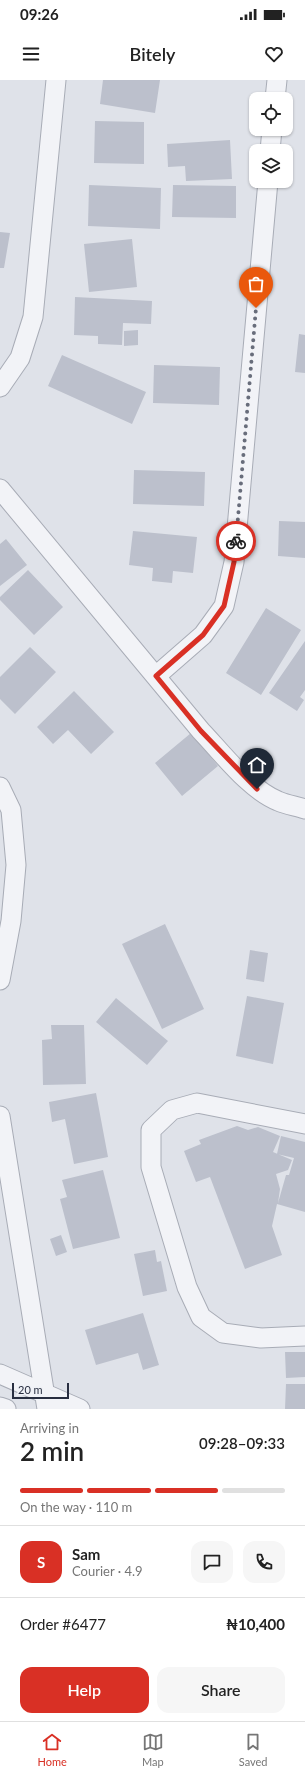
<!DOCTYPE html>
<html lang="en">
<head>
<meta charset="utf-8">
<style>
  body { margin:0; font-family:Lato,sans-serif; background:#f6f6f6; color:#222; height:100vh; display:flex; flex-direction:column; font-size:15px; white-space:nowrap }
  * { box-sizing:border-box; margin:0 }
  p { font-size:13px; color:#767676 }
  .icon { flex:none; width:22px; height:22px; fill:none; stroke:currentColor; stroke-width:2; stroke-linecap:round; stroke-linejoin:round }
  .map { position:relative; height:1329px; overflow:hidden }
  .drawer { display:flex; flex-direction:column; background:#fff; flex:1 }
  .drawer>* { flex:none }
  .fabs { position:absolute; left:249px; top:12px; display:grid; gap:8px }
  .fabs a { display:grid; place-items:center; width:44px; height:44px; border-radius:8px; background:#fff; box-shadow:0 1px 3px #0004; font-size:20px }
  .scale { position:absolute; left:12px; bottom:10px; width:57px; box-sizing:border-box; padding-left:4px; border:2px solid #282e40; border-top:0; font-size:11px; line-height:14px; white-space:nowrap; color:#282e40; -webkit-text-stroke:3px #eff1f6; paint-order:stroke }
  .pin { position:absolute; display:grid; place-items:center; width:34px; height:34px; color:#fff; margin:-41px -17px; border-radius:50% 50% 50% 0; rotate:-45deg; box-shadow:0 0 4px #0007 }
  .pin .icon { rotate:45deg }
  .courier { position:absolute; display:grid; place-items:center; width:40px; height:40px; margin:-20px; border:3px solid #d93025; border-radius:50%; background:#fff; color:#222; box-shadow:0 1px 5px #0007 }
  .head em { font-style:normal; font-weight:600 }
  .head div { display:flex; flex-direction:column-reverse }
  .head { display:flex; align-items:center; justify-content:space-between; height:68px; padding:0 20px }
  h1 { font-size:26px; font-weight:600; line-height:30px }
  .bar { display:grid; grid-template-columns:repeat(4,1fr); gap:6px 4px; align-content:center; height:48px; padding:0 20px }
  .bar i { height:5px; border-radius:3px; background:#e0e0e0 }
  .bar .selected { background:#d93025 }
  .bar p { grid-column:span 4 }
  .line { display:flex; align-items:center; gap:10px; padding:0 20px; border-top:1px solid #e0e0e0 }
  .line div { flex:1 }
  .round { display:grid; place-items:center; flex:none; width:42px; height:42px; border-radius:12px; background:#f6f6f6 }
  .button { display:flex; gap:8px; margin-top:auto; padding:8px 20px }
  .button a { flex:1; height:46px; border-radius:12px; background:#d93025; color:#fff; font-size:16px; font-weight:600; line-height:46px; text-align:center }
  .button a+a { background:#f6f6f6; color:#222 }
  .status { display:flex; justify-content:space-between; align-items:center; height:28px; padding:0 20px; background:#fff; direction:ltr }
  .status svg { height:11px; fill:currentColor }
  header { display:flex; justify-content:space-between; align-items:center; height:52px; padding:0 20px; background:#fff; font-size:18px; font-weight:600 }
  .tabs { display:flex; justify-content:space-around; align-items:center; height:56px; border-top:1px solid #e0e0e0; background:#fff; font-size:11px; color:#767676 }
  .tabs a { display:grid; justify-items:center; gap:2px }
  .tabs .selected { color:#d93025 }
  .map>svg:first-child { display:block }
</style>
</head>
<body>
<div class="status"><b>09:26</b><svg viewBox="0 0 49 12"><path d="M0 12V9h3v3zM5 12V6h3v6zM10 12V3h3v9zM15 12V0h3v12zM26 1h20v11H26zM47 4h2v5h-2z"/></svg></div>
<header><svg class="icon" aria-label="menu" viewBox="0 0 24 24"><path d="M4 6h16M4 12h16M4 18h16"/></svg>Bitely<svg class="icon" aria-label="heart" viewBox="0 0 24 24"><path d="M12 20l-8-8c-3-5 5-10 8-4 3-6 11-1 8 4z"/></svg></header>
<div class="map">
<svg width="305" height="1329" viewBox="0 0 305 1329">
  <rect width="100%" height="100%" fill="#dfe2e9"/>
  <path fill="#bcc0cc" d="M103 0H160L155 33 100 24Z
    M95 41 144 42V84L94 83Z
    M230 60 232 99 186 101 185 86 168 87 167 64Z
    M89 105 161 108 160 149 88 146Z
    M173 105 236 106V138L172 137Z
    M0 152 10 153 4 188H0Z
    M132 159 137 207 89 212 84 164Z
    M75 217 152 221 151 244 123 243 122 265 98 264V256L74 255Z
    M138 250V265L124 266V251Z
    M299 254 305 255V293L295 292Z
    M62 275 146 312 132 344 48 306Z
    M154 285 220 287 219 325 153 323Z
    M134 390 205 392 204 426 133 424Z
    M279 441 305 442V478L278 476Z
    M133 451 197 457 193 493 173 491 172 503 152 501 153 488 129 485Z
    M6 459 27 485 0 506V464Z
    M28 490 63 527 34 555 0 520V517Z
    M266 528 301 550 261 615 226 593Z
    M305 561V610L300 617 304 620 297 631 269 613Z
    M30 567 56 592 15 634 0 619V597Z
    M74 611 114 652 91 674 68 650 53 664 37 647Z
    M191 653 218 686 182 716 155 683Z
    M165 844 204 929 162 949 122 864Z
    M250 870 268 873 264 902 246 899Z
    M247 916 284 923 273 984 236 976Z
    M116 918 168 961 147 985 96 942Z
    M51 945H84L86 1004 43 1005 42 960 52 959Z
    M96 1013 108 1077 74 1084 65 1039 52 1042 49 1022Z
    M237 1046 248 1050 258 1047 280 1056 273 1072 292 1080 288 1090 276 1094 280 1109 278 1123 286 1095H289L294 1078 277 1074 281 1056 305 1062V1132L277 1124 272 1146 282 1175 245 1189 210 1097 196 1102 184 1071 201 1064 199 1060Z
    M103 1090 120 1158 73 1169 60 1119 67 1117 62 1100Z
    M61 1155 67 1172 56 1176 50 1159Z
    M155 1170 157 1182 161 1181 167 1211 143 1216 134 1174Z
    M143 1233 159 1285 143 1290 138 1273 96 1285 85 1250Z
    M285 1272H305V1297L286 1298Z
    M286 1304H305V1329H285Z"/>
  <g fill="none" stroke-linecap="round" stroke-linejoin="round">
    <g stroke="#a8acb6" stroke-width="21">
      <path id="minor" d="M275 19 277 0
        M270 71 272 49
        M0 307 20 278 33 237 56 0
        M0 409 201 651C223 674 249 709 278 721 287 725 296 726 305 729
        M156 596 203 555 224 526 234 482 268 101
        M0 707 11 730 16 785 11 841 0 900
        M0 1036 47 1329
        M305 1044 197 1023 172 1030 151 1050V1087L187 1207 201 1237 223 1253 261 1258 305 1256
        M0 1294 80 1329
        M0 1327 6 1329"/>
    </g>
    <use href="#minor" stroke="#f2f3f7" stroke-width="19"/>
  </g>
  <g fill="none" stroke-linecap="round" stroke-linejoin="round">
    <path stroke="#686d7b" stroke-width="4" stroke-dasharray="0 7.2" d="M236 461 256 228"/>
    <path stroke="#d93025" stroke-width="5" d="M236 461 234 482 224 526 203 555 156 596 201 651 257 709"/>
  </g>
</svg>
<div class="fabs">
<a><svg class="icon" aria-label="locate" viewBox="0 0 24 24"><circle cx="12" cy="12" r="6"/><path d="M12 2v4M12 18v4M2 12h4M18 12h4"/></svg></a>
<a><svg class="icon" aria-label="layers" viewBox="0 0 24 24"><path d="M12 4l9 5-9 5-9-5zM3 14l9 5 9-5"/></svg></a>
</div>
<div class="scale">20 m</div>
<div class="pin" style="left:256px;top:228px;background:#ea580c"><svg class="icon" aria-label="bag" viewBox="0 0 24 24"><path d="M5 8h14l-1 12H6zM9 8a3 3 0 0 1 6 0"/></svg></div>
<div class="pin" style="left:257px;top:709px;background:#1f2937"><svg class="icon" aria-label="home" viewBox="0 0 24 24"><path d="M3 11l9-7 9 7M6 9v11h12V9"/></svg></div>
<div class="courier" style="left:236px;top:461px"><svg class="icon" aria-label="bike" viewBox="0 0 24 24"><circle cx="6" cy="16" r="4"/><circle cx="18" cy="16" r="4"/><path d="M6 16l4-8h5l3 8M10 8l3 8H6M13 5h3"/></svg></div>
</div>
<section class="drawer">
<div class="head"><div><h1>2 min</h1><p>Arriving in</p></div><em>09:28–09:33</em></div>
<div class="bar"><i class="selected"></i><i class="selected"></i><i class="selected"></i><i></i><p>On the way · 110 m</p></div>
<div class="line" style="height:72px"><b class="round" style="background:#d93025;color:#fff">S</b><div><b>Sam</b><p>Courier · 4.9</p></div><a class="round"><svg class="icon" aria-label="chat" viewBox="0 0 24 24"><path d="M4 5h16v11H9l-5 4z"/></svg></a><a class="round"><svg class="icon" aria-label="phone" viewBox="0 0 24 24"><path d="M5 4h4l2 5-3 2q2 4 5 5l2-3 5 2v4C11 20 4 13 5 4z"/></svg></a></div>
<div class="line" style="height:52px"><div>Order #6477</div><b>₦10,400</b></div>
<div class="button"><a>Help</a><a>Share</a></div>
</section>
<nav class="tabs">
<a class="selected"><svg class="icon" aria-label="home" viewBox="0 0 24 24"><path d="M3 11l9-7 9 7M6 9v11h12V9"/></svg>Home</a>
<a><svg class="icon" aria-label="map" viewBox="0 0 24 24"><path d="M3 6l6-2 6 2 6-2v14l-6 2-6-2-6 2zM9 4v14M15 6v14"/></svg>Map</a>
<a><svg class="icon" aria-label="saved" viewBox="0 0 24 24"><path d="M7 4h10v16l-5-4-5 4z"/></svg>Saved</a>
</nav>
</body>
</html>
